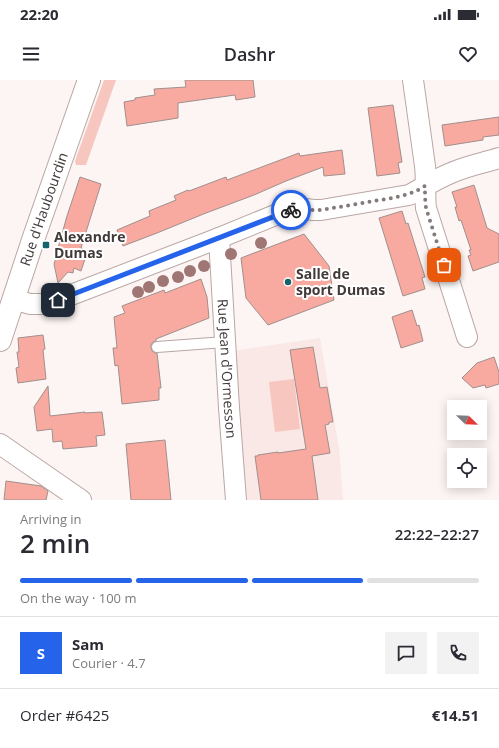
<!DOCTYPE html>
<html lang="en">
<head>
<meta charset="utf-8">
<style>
  body { margin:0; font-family:"Open Sans",sans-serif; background:#f2f2f3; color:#2b2b33; height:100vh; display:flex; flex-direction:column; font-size:15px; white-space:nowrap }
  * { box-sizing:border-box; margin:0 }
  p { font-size:13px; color:#7c7c81 }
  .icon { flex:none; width:22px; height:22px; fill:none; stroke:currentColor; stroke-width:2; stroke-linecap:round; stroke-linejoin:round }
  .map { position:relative; height:420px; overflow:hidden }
  .drawer { display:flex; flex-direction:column; background:#fff; flex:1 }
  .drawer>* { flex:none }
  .needle { width:26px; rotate:113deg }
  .controls { position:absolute; left:447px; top:320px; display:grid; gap:8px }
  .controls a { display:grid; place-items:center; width:40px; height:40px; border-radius:0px; background:#fff; box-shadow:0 2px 10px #0003; font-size:20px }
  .pin { position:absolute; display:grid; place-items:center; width:34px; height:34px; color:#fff; margin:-17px; border-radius:8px; box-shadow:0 2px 6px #0006 }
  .courier { position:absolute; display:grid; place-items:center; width:40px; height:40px; margin:-20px; border:3px solid #2563eb; border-radius:50%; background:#fff; color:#222; box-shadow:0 1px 5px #0007 }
  .summary em { font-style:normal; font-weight:600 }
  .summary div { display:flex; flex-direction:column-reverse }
  .summary { display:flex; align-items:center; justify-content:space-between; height:68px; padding:0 20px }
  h1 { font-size:26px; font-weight:600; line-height:30px }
  .bar { display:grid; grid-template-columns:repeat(4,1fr); gap:6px 4px; align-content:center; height:48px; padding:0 20px }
  .bar i { height:5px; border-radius:3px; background:#e1e1e2 }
  .bar .on { background:#2563eb }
  .bar p { grid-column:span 4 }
  .line { display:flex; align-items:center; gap:10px; padding:0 20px; border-top:1px solid #e1e1e2 }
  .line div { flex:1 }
  .round { display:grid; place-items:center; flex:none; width:42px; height:42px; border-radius:0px; background:#f2f2f3 }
  .status { display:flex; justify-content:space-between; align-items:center; height:28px; padding:0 20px; background:#fff; direction:ltr }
  .status svg { height:11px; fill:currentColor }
  header { display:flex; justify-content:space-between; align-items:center; height:52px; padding:0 20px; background:#fff; font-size:18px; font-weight:600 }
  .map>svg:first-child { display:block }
</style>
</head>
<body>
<div class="status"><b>22:20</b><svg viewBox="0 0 49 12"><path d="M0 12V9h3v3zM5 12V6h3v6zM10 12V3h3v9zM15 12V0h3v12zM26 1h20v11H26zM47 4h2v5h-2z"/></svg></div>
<header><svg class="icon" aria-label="menu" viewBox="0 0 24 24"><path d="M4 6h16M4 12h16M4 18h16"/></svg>Dashr<svg class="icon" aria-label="heart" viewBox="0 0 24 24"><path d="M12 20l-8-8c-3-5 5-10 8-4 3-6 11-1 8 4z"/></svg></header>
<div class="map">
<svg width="499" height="420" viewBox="0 0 499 420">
  <rect width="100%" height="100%" fill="#fdf5f4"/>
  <path fill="#f9e8e5" d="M320 258 339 368 343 420H245L232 271Z"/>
  <path fill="#f7c6bf" d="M104 0H116L86 85H76L75 81Z
    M294 299 300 349 275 352 269 302Z"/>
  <path fill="#f8aaa0" stroke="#a08f8c" d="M185 0H253L255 17 236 20 235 15 178 23V38L127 46 124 22 135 20V18L155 15 154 9 186 7Z
    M393 25 402 82 398 83 400 93 377 96 368 28Z
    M499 37V55L483 57V60L445 66 442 45Z
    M342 70 345 94 324 96 323 87 286 101 254 115 206 133 157 153 123 166 117 150 150 136 149 131 176 120 174 116 188 110 189 111 226 97 227 100 299 73 300 76Z
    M80 97 101 104 81 168 88 170 81 191 74 188 73 193 68 192 58 203 54 184 59 168H58L67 136Z
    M474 105 487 148 499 154V182L473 191 468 176 471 175 469 170H471L461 140 459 141 455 127H457L452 112Z
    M402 131 406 144 408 143 425 197 422 198 425 209 403 216 379 138Z
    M304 154 329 186 334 220 268 245 246 218 241 178Z
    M201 199 207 217 209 238 156 259V261L153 262 151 265V268L152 271 155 273H157L161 308H159V320L122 324 118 285 115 286 113 268H117L114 237 125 233 122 226 164 210 165 213Z
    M412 230 417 246 419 245 423 261 401 268 392 237Z
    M43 255 45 269 43 270 46 299 18 303 16 288 19 287 17 272H19L18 258Z
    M313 267 320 308 327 307 333 342H329V344L325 345 330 373 312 376 318 420H261L255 376H258V375L278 372V373L306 369 290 270Z
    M494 277 499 292V304L486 308 485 305 473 308 462 298 477 283Z
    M48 306 50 336 85 332V333L102 332 105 355 96 356 97 366 63 369 62 361 53 362 52 349 37 351 34 327Z
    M165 360 171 420H131L126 364Z
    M6 401 41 406 48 411 46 420H4Z"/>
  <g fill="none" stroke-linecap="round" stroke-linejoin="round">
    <g stroke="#b9a7a4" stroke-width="12">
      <path id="service" d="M157 267 225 262"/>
    </g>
    <g stroke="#b9a7a4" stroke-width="22">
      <g id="minor">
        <path d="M413 0 425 86C427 100 424 114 426 128L467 257"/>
        <path id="s1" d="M219 158 229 328 236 420"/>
        <path d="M13 219 30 224H43L58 220 219 158 285 131 297 128 314 130H321L409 115C423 108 436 99 451 93 466 86 483 83 499 78"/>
        <path d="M0 364 81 420"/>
      </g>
    </g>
    <g stroke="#b9a7a4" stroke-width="24">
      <g id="secondary">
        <path id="s2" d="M0 260 34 157 89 0"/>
      </g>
    </g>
    <use href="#service" stroke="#fff" stroke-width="10"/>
    <use href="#minor" stroke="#fff" stroke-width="20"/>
    <use href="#secondary" stroke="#fff" stroke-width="22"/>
  </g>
  <g fill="#9f7674">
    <circle cx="261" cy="163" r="6"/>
    <circle cx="231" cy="174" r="6"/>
    <circle cx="204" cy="186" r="6"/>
    <circle cx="190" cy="191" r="6"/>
    <circle cx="178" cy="197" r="6"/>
    <circle cx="163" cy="201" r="6"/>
    <circle cx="149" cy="207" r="6"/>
    <circle cx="138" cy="212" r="6"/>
  </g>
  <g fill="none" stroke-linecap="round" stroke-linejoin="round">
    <path stroke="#837b7a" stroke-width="4" stroke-dasharray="0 7.2" d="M291 130C301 127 311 131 321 130 339 127 357 124 374 121 392 118 410 116 425 106V117L426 128 444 185"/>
    <path stroke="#2563eb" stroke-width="5" d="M58 220 291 130"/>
  </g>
  <g fill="#15636b" stroke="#fff" stroke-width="1.5">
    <rect x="42" y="161" width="8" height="8" rx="2"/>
    <circle cx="288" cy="202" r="4"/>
  </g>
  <g text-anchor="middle" stroke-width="4" stroke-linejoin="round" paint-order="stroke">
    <g font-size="14" fill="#413a39" stroke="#fff">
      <text dy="5" stroke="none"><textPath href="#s2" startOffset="138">Rue d'Haubourdin</textPath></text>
      <text dy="5" stroke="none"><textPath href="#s1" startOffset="131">Rue Jean d'Ormesson</textPath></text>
    </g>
    <g font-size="14" font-weight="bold" fill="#413a39" stroke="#fff" text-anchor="start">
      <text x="54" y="162">Alexandre<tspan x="54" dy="16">Dumas</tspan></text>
      <text x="296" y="199">Salle de<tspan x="296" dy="16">sport Dumas</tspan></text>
    </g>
  </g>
</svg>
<div class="controls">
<a><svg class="needle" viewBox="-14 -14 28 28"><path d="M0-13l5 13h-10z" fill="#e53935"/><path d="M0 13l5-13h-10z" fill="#7c7c81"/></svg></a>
<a><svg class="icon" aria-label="locate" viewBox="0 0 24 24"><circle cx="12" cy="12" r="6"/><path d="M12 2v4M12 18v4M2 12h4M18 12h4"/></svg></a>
</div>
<div class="pin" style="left:444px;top:185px;background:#ea580c"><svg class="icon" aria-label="bag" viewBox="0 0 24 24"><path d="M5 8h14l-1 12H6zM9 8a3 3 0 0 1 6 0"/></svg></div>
<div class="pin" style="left:58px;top:220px;background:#1f2937"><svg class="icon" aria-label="home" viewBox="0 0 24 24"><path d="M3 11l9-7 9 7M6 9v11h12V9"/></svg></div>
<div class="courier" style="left:291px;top:130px"><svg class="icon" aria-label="bike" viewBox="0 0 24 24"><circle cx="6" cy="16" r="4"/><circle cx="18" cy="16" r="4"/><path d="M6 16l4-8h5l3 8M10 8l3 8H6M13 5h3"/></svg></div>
</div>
<section class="drawer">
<div class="summary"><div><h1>2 min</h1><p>Arriving in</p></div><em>22:22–22:27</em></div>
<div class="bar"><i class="on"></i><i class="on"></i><i class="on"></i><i></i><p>On the way · 100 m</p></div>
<div class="line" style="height:72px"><b class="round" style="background:#2563eb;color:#fff">S</b><div><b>Sam</b><p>Courier · 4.7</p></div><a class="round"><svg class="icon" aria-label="chat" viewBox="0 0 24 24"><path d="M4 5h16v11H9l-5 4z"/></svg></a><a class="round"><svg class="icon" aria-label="phone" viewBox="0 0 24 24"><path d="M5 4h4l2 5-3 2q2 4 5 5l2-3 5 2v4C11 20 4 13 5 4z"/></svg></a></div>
<div class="line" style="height:52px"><div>Order #6425</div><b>€14.51</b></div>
</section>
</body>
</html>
